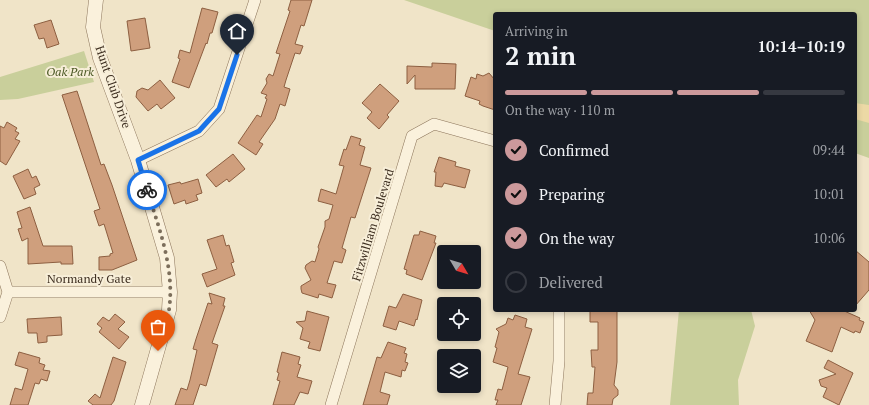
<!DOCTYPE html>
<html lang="en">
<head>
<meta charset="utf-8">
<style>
  body { margin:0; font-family:"PT Serif",serif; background:#20242c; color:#f1f3f6; height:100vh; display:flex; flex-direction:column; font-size:15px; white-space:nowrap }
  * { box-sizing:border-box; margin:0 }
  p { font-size:13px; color:#9ea1a6 }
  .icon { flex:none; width:22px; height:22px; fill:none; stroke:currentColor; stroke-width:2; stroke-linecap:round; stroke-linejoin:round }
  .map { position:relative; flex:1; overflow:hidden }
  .side { position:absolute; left:493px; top:12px; width:364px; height:300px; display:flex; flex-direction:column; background:#171b24; border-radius:4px; box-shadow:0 2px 6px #0003 }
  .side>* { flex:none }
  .needle { width:26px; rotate:128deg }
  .controls { position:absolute; left:437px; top:245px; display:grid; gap:8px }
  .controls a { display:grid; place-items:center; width:44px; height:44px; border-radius:4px; background:#171b24; box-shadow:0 2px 6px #0003; font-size:20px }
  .pin { position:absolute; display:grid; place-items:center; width:34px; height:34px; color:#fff; margin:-41px -17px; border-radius:50% 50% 50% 0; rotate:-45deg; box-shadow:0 0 4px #0007 }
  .pin .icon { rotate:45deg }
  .courier { position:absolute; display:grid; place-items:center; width:40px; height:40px; margin:-20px; border:3px solid #1a73e8; border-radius:50%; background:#fff; color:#222; box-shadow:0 1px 5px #0007 }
  .summary em { font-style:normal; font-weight:800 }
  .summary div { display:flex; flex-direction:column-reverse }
  .summary { display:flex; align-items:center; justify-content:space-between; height:68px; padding:0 12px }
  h1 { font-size:26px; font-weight:800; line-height:30px }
  .bar { display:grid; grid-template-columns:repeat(4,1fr); gap:6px 4px; align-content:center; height:48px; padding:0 12px }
  .bar i { height:5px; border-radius:3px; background:#363941 }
  .bar .selected { background:#cc999b }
  .bar p { grid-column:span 4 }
  ol { padding:0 12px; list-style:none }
  li { display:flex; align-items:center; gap:12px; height:44px }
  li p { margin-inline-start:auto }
  li .icon { padding:4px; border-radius:50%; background:#cc999b; color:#111; stroke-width:4 }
  li:last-child { color:#9ea1a6 }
  li i { width:22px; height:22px; border:2px solid #363941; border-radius:50% }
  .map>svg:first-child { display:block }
</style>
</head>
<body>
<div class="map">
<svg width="869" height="405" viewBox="0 0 869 405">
  <rect width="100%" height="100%" fill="#f0e4c8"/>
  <path fill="#c9cf9b" d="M404 0H869V158L855 153V14H495V31Z
    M84 51 94 82 18 99 0 100V77Z
    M679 310H751L755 326 738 380 739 405H670Z"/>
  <path fill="#ecd9a5" d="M855 103 869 105V123L855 119Z"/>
  <path fill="#cf9f7d" stroke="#8d5f41" d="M291 0H312L304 26 301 25 295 44 303 46 300 54 295 53 286 80 284 87 290 89 285 106 280 104 275 119 259 142 263 144 256 155 238 143 257 115 261 117 267 99 265 98 267 95 261 93 267 83 266 79 269 74 273 76 280 54 276 53 290 11 288 10Z
    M202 8 218 12 212 33H210L207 44 206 43 189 88 172 82 180 59 178 58 180 50 190 53Z
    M145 18 150 48 131 51 127 21Z
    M51 20 59 44 47 48 44 38 39 39 34 25Z
    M432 63 456 64 455 89H415V75L407 84V66L432 67Z
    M489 73 495 80V110L483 106 479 104 480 101 465 96 471 77 476 79 477 74 483 76Z
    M160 80 175 98 161 109 157 104 148 111 136 97 137 91 142 88 148 90Z
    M380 84 399 101 387 115 389 117 379 129 367 118 372 112 362 103Z
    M77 91 101 165 104 164 112 185 137 260 112 270H99V257L110 256V254L113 253 104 224 99 226 94 211 100 209 62 95Z
    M7 122 17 128 15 131 19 133 15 139 20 141 6 165 0 161V126L4 128Z
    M351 136 361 139 359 145 365 147 360 165 371 168 355 218 351 217 342 248 346 250 342 263 334 261 327 283 336 285 332 298 319 294 318 298 302 293 301 289V286L311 280 305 268 306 265 312 261 315 262 319 249 318 247 325 227V221L329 219 333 205 318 201 321 189 336 194 344 166 339 165 344 149 346 150Z
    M233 154 245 169 229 182 227 179 216 187 206 175Z
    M439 157 456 162 455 166 470 170 465 188 444 183 442 187 435 186 436 172H434Z
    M28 169 32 178 36 176 40 185 34 188 36 194 24 199 13 176Z
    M198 179 202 193 196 195 198 200 186 204 185 200 174 204 168 185 180 182 181 184Z
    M30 207 43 246H72L73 264H61V262L28 264V238L22 241 18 229 22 228 17 212Z
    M420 231 436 236 434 243H436L422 280 406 274 407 270 404 269 414 235H419Z
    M223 235 226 246 229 245 234 262 231 263 235 275 207 287 202 274 217 269 207 240Z
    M855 250 869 262V290L855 306Z
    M209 293 225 298 223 306H225L212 343 218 345 206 386 200 384 193 405H175L181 388 187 390 190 380 197 350 193 349 196 339 208 303 212 304Z
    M403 294 422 300 417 320 416 319 414 326 399 321 396 330 383 326 389 306 396 308Z
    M590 310H617V362L614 385 618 390V395L613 399 612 405H587L588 393H593L595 367H592L591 350H598V322H590Z
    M809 310H842L860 318 859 320 864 322 860 333 855 331 854 333 841 327 832 352 806 341 815 320Z
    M307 311 329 317 320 351 308 348 310 342 300 339 303 328 296 322 305 321Z
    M115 314 125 322 118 329 129 337 119 349 99 332 102 328 97 324 103 317 109 321Z
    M515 315 527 319 525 327 532 329 518 374 530 377 521 405H496L498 400H495L498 389 502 390 508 367 493 362 497 348 495 347 499 332 496 329 506 324 508 318 513 320Z
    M61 317 62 335 47 336V342L38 343 37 333H28L27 319Z
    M388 342 406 348 404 353 407 354 405 362 408 363 405 371 402 370 401 377 385 372 380 392 390 395 387 405H363L377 357 381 358Z
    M19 352 40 358 39 363 45 365 43 370 50 371 47 381 41 379 39 384 35 383 28 405H10L15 388 22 390 28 369 15 365Z
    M282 352 300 357 298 364 301 365 297 377 312 381 308 394 300 392 294 405H273L280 381 277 380 279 373 277 372Z
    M113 357 126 362 114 401 111 405H93L88 401 95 394 100 398Z
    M828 360 853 373 839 405 823 397 827 388 821 386 819 380 836 374 824 368Z"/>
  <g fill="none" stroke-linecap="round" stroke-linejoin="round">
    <g stroke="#8d765c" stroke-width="12">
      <path id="minor" d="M138 160 199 131 219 109 255 0
        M0 266 8 292 0 317
        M8 292H170
        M331 405 412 136 434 124 495 141
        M555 405 559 361V310"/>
    </g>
    <g stroke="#8d765c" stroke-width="15">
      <path id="tertiary" d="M96 0 93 27 100 58 138 160 167 258 170 292 169 310 142 405"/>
    </g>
    <use href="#minor" stroke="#faf1dc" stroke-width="11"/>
    <use href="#tertiary" stroke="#faf1dc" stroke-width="14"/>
  </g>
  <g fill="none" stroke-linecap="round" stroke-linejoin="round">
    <path stroke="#7c6e5b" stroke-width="4" stroke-dasharray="0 7.2" d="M147 190C159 228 175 269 169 310 167 323 161 337 158 351"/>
    <path stroke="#1a73e8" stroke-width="5" d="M147 190 138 160 199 131 219 109 237 55"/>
  </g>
  <g text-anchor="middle" stroke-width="4" stroke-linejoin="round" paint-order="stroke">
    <g font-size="12" font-style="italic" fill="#4d5a26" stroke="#f7eed8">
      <text x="70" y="76">Oak Park</text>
    </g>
    <g font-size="12" fill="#3d2e20" stroke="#f7eed8">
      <text transform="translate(113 87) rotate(71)" y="4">Hunt Club Drive</text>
      <text transform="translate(373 225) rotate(-73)" y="4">Fitzwilliam Boulevard</text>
      <text x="89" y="283">Normandy Gate</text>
    </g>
  </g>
</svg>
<div class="controls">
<a><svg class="needle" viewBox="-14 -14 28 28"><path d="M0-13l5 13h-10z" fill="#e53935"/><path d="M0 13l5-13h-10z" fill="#9ea1a6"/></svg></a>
<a><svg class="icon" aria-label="locate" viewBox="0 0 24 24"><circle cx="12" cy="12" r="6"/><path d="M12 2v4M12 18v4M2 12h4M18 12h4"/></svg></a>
<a><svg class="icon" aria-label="layers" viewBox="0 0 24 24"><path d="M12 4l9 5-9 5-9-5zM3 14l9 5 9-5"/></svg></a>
</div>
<div class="pin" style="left:158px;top:351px;background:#ea580c"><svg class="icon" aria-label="bag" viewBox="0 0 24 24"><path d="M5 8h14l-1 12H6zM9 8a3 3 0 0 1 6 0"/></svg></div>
<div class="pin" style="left:237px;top:55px;background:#1f2937"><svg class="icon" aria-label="home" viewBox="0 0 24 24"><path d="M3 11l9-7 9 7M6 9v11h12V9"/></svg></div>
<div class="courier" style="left:147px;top:190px"><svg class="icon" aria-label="bike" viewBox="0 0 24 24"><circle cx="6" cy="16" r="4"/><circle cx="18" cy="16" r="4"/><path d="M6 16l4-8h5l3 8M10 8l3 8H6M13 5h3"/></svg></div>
<section class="side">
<div class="summary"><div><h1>2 min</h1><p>Arriving in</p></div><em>10:14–10:19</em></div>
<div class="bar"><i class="selected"></i><i class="selected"></i><i class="selected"></i><i></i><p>On the way · 110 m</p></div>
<ol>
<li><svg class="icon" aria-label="check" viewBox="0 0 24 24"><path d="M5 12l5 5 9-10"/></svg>Confirmed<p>09:44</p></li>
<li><svg class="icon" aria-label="check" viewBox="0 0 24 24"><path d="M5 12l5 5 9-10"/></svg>Preparing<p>10:01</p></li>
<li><svg class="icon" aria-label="check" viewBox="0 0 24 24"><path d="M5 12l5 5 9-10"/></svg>On the way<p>10:06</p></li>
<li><i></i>Delivered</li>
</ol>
</section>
</div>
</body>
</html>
